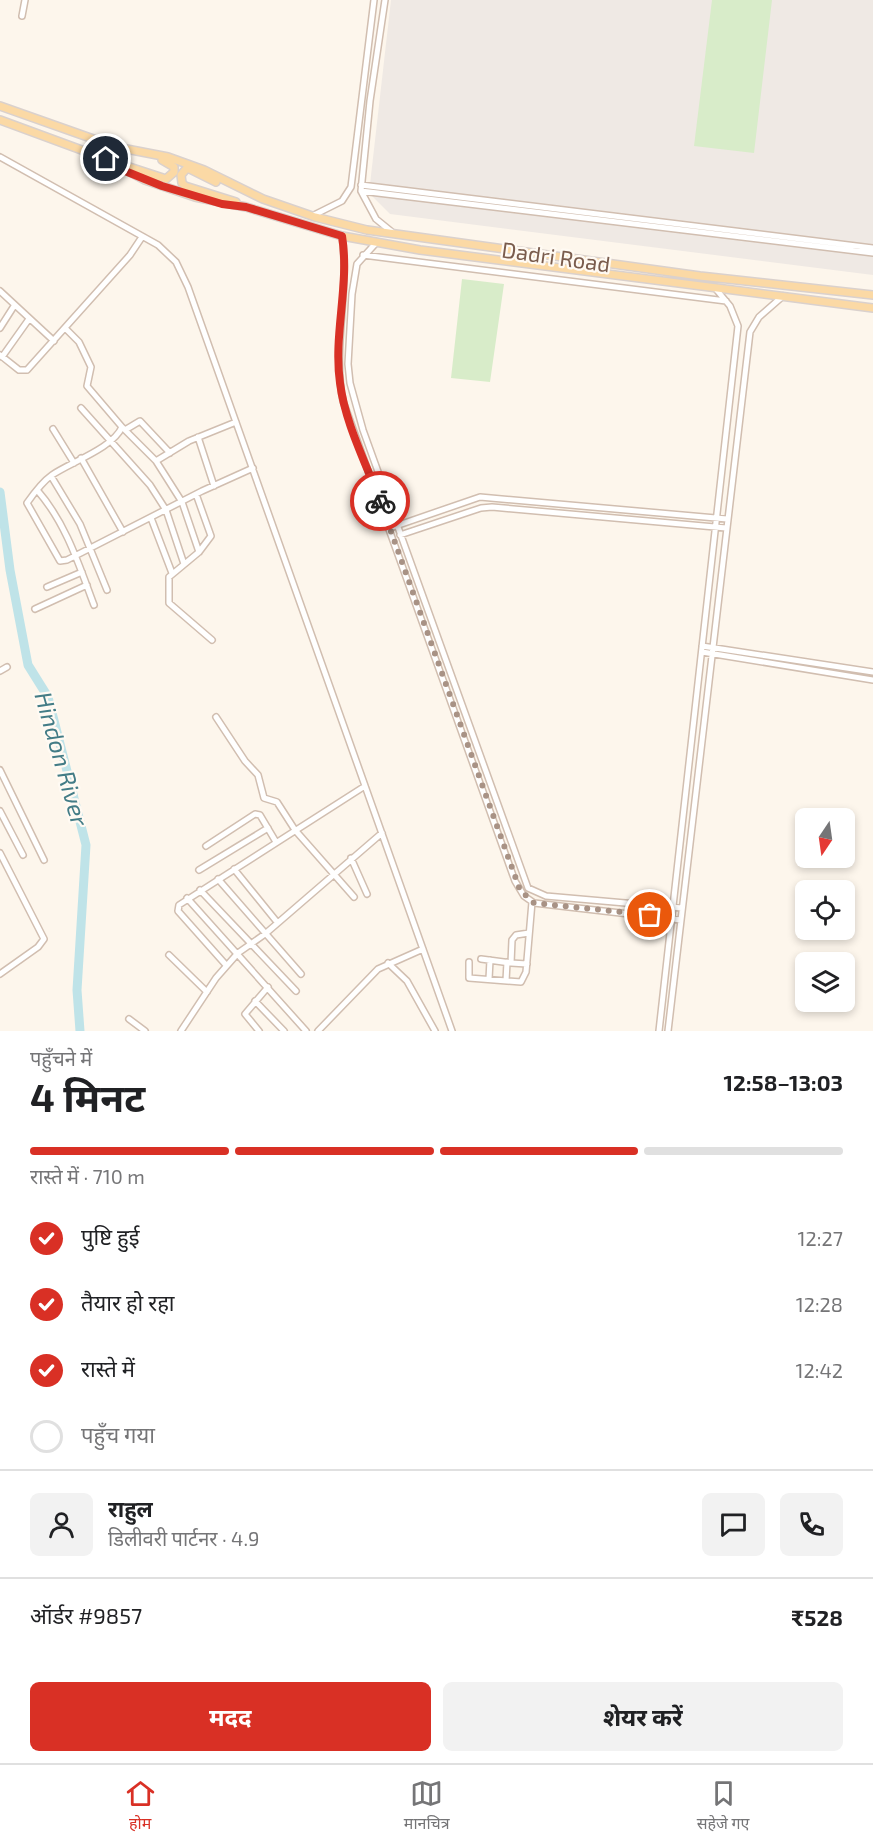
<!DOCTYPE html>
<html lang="hi">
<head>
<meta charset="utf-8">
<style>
  body { margin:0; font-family:"Exo 2","Noto Sans Devanagari",sans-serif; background:#f2f2f2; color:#202124; height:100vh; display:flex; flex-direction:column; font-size:22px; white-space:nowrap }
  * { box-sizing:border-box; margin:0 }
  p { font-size:20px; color:#757577 }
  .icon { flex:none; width:33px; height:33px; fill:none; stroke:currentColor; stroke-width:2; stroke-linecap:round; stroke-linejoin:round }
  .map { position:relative; height:1031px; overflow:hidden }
  .drawer { display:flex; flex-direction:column; background:#fff; flex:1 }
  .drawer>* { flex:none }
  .needle { width:39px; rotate:193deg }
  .fabs { position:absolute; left:795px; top:808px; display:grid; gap:12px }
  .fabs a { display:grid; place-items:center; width:60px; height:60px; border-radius:9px; background:#fff; box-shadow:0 3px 9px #0003; font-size:30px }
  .pin { position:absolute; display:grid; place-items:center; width:51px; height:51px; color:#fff; margin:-26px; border:3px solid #fff; border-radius:50%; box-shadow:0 2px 6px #0007 }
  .courier { position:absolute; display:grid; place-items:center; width:60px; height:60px; margin:-30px; border:4px solid #d93025; border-radius:50%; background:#fff; color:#222; box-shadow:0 2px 8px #0007 }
  .head em { font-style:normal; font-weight:700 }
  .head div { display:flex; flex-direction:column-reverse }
  .head { display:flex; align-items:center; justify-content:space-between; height:102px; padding:0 30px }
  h1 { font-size:39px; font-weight:700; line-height:45px }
  .bar { display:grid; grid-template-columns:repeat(4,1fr); gap:9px 6px; align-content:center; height:72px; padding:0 30px }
  .bar i { height:8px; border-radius:4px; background:#e0e0e0 }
  .bar .active { background:#d93025 }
  .bar p { grid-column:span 4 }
  .line { display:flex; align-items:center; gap:15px; padding:0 30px; border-top:2px solid #e0e0e0 }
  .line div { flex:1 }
  .round { display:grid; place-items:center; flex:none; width:63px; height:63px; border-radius:9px; background:#f2f2f2 }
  ol { padding:0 30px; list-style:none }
  li { display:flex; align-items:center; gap:18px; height:66px }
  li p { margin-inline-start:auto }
  li .icon { padding:6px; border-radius:50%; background:#d93025; color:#fff; stroke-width:4 }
  li:last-child { color:#757577 }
  li i { width:33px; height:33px; border:3px solid #e0e0e0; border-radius:50% }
  .primary-button { display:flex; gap:12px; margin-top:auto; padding:12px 30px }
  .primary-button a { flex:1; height:69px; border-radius:9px; background:#d93025; color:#fff; font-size:24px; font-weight:700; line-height:69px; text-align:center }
  .primary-button a+a { background:#f2f2f2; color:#202124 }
  .tab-bar { display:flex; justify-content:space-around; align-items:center; height:84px; border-top:2px solid #e0e0e0; background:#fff; font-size:16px; color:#757577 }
  .tab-bar a { display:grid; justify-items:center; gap:3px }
  .tab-bar .active { color:#d93025 }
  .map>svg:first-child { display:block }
</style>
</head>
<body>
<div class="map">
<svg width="873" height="1031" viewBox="0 0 873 1031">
  <rect width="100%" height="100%" fill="#fdf6ec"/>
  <path fill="#efe9e4" d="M391 0H873V275L390 214 369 193Z"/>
  <path fill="#d8ecc9" d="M712 0H772L754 153 694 146Z
    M462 279 504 284 490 382 451 378Z"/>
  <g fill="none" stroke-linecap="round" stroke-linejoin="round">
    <path stroke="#bfe3e8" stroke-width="9" d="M0 492 10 570 28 665 48 697 86 845 77 990 80 1031"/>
    <g stroke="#d1beb0" stroke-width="8">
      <path id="minor" d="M385 0 370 101 361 191 376 219 392 232
        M22 16 25 0
        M0 157 158 245 176 262 188 287 452 1031
        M361 185 873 248
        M361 191 873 253
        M312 216 342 201 351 187 374 0
        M342 236C350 291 332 347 343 401L515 881 524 896 534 903 681 920
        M376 243 357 264 352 294 348 364 350 383 363 430 528 888 546 896 682 908
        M363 255 726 301
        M0 291 54 341
        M0 328 14 306
        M65 328 79 342 91 367 87 386 122 427C113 448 71 462 52 475 42 482 34 493 27 503L60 561 67 560 202 491 253 468
        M0 355 19 370H27L130 255 142 237
        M2 357 29 319
        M81 408 150 485 166 510 184 564
        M122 427 156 461 189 441 236 422
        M53 429 74 463
        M125 430 140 421 170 453
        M198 437 214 486
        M81 458 123 532
        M156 461 182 502 199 552
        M51 476 80 524 107 590
        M37 490C66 523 79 565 94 605
        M196 494 211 536 199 552 169 577V603L212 640
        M151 518 172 573
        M390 528 480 497 727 519
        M400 535 481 508 492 507 726 528
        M47 587 82 572
        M35 609 87 585
        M702 646 873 672
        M702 652 873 680
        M0 671 7 667
        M216 717 245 761 258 775 264 798 277 802 295 830 354 897
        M0 770 44 860
        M0 811 23 855
        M206 846 255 814 260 815 276 842
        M0 853 44 939 38 947 0 974
        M351 858 367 894
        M234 869 277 922
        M199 870 268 828
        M218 879 301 974
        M200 890 296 991
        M187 898 306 1031
        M169 955 207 992
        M481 959 511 963 512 940 516 935 529 933
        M469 962V978L521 982 526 972 532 902
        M388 963 407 981 435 1031
        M511 963 527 964
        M226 965 178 911 179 905 365 786
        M489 979 490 960
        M506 981 507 962
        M255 1001 284 1031
        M129 1019 145 1031
        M181 1031 216 978 238 953 265 934 382 833
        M259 1031 245 1014 268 987
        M318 1031 378 969 423 949
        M659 1031 738 326 730 306 715 288
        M668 1031 750 332 759 317 783 296"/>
    </g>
    <g stroke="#dad1cd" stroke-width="10">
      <path id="major" d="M0 106 116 147 168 157 204 170 263 199 315 217 367 230 700 276 873 295
        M0 120 106 159 145 180 195 197 246 207 342 236 420 250 873 308
        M117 163 166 179 174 172V167L162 160
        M216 182 190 169H186L181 175 182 183 185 186 236 202"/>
    </g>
    <use href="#minor" stroke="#fff" stroke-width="5"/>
    <use href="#major" stroke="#fbd9a5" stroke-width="7"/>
  </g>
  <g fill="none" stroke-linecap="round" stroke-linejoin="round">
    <path stroke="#a89285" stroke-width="6" stroke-dasharray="0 10.8" d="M380 501 520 890 534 903 650 915"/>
    <path stroke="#d93025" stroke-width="8" d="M106 159 125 171 162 186 222 204 246 207 342 236C350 285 333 334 340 383 345 423 366 463 380 501"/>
  </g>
  <g text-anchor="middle" stroke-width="4.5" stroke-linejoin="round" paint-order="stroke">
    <g font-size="22" fill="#7a5c4d" stroke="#fffaf3">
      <text transform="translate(556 257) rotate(8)" y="8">Dadri Road</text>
    </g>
    <g font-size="24" font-style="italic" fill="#437c86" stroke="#fffaf3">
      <text transform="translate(61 759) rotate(74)" y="8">Hindon River</text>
    </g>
  </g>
</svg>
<div class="fabs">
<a><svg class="needle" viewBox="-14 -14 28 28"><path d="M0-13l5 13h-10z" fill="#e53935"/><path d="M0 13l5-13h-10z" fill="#757577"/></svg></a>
<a><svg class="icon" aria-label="locate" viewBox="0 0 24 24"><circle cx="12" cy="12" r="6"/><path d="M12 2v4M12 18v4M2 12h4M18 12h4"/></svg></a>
<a><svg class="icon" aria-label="layers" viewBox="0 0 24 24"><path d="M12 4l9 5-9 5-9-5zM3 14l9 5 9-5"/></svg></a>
</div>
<div class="pin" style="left:650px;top:915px;background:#ea580c"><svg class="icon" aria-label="bag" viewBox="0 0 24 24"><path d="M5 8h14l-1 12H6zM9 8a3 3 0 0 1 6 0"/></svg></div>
<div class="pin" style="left:106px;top:159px;background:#1f2937"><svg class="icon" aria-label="home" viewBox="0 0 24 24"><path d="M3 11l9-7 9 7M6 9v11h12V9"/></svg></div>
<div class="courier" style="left:380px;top:501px"><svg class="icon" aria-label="bike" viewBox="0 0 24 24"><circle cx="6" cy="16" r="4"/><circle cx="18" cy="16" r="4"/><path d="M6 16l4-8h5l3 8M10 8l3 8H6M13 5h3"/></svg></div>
</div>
<section class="drawer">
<div class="head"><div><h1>4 मिनट</h1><p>पहुँचने में</p></div><em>12:58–13:03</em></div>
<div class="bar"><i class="active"></i><i class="active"></i><i class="active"></i><i></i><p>रास्ते में · 710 m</p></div>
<ol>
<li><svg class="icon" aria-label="check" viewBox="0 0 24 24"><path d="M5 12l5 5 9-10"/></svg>पुष्टि हुई<p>12:27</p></li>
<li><svg class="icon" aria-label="check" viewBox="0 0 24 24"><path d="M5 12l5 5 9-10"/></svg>तैयार हो रहा<p>12:28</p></li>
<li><svg class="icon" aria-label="check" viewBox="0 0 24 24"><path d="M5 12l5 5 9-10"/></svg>रास्ते में<p>12:42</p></li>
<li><i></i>पहुँच गया</li>
</ol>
<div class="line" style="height:108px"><a class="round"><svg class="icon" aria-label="person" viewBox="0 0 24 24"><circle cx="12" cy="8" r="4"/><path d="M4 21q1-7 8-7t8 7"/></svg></a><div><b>राहुल</b><p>डिलीवरी पार्टनर · 4.9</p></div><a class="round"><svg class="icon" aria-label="chat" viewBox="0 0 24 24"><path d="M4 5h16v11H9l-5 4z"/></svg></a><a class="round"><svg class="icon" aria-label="phone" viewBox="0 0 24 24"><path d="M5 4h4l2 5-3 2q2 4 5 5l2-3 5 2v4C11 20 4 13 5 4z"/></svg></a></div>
<div class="line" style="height:78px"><div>ऑर्डर #9857</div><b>₹528</b></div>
<div class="primary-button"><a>मदद</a><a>शेयर करें</a></div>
</section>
<nav class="tab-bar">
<a class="active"><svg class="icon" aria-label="home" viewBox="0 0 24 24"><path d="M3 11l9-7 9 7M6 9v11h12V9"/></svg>होम</a>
<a><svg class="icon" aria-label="map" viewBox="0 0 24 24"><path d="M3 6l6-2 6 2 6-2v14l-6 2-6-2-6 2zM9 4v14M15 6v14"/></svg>मानचित्र</a>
<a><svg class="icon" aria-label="saved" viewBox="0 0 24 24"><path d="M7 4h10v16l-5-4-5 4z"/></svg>सहेजे गए</a>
</nav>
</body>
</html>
